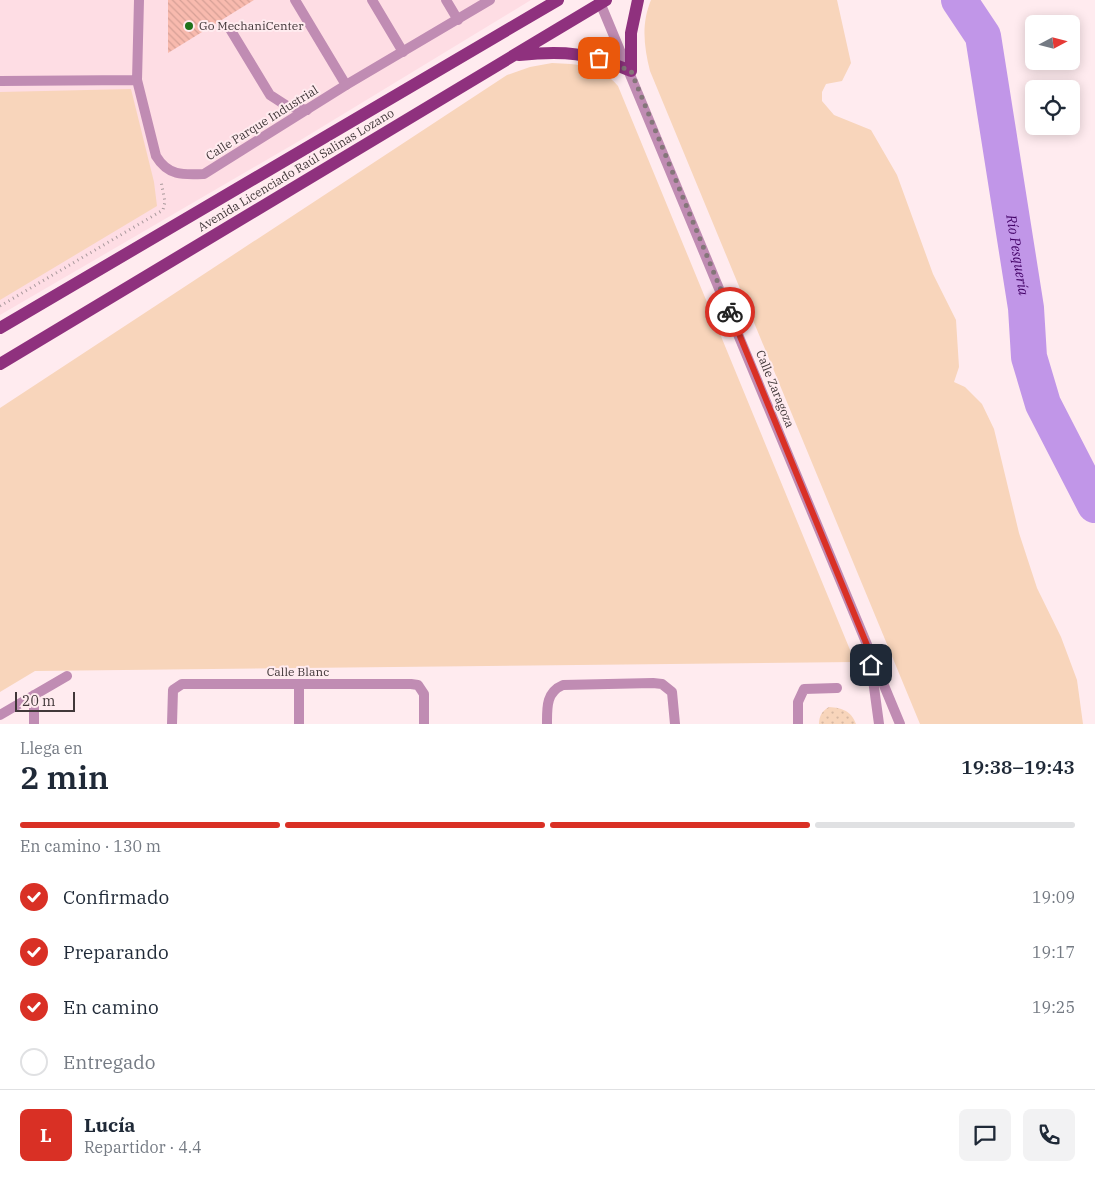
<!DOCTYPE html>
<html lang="es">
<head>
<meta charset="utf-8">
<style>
  body { margin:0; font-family:"IBM Plex Serif",serif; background:#f2f2f3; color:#1f2937; height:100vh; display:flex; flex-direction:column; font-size:19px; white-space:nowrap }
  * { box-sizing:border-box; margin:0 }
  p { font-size:16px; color:#747a83 }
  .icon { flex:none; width:28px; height:28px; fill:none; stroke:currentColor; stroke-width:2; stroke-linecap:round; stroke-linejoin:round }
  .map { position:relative; height:724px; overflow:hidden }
  .side { display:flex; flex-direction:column; background:#fff; flex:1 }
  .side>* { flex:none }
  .needle { width:32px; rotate:83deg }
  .fabs { position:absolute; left:1025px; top:15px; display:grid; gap:10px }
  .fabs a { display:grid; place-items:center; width:55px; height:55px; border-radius:8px; background:#fff; box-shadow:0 2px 12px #0003; font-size:25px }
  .scale { position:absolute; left:15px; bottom:12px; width:60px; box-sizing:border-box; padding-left:5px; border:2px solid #413739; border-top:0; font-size:14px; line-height:18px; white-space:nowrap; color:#413739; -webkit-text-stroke:4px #ffebef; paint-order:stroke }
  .pin { position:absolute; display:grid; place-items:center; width:42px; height:42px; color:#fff; margin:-21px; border-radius:10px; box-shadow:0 2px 8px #0006 }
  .courier { position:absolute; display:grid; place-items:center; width:50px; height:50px; margin:-25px; border:4px solid #d93025; border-radius:50%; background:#fff; color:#222; box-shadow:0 1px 6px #0007 }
  .overview em { font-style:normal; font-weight:600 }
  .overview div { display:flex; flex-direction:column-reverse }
  .overview { display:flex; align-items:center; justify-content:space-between; height:85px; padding:0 20px }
  h1 { font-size:32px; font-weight:600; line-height:38px }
  .bar { display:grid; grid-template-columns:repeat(4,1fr); gap:8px 5px; align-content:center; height:60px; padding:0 20px }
  .bar i { height:6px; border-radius:4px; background:#e0e1e3 }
  .bar .on { background:#d93025 }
  .bar p { grid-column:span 4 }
  .line { display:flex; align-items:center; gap:12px; padding:0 20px; border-top:1px solid #e0e1e3 }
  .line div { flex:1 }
  .round { display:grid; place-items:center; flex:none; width:52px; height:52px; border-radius:8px; background:#f2f2f3 }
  ol { padding:0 20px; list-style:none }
  li { display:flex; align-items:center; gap:15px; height:55px }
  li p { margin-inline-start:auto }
  li .icon { padding:5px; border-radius:50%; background:#d93025; color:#fff; stroke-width:4 }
  li:last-child { color:#747a83 }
  li i { width:28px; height:28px; border:2px solid #e0e1e3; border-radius:50% }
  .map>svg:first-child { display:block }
</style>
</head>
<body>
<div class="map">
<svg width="1095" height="724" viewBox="0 0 1095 724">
  <defs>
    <pattern id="park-dots" width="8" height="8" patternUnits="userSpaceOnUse" patternTransform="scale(1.25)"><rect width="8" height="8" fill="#f8d5bb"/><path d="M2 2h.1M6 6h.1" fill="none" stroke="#d6b7a2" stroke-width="1.8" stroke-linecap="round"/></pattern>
    <pattern id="building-back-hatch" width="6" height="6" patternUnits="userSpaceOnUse" patternTransform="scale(1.25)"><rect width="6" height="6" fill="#f8baae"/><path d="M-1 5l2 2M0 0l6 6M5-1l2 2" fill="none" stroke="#d6a096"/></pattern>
  </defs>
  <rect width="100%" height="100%" fill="#ffebef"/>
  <path fill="#fedde4" d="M0 0H531L294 144 0 315Z"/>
  <path fill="#f8d5bb" d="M651 0H837L851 63 842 81 826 84 822 92V101L834 115 871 130 897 175 933 274 956 320 959 367 954 382 965 387 982 404 994 429 1019 533 1037 588 1061 637 1077 680 1083 724H920L650 71C644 47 641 24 651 0Z
    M552 63C578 64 600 65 618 86L855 662 35 671 0 692V408L507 75 530 67Z
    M131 89 154 182 157 206 0 300V92Z"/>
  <path fill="url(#park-dots)" d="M829 707C843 708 851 711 856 724H819C819 716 822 711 829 707Z"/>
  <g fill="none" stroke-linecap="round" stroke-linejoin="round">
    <path stroke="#c196e8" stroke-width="36" id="s1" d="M959 0 983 36 1026 308 1029 357 1043 404 1095 505"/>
  </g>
  <path fill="url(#building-back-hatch)" d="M168 0H254L168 53Z"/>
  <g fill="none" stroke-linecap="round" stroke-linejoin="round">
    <path stroke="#a9999c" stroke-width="3" stroke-dasharray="1 4" stroke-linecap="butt" d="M0 306 163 210 165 202 161 181"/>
    <path stroke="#c08cb3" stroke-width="10" d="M295 0 346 85
      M372 0 403 52
      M446 0 458 20
      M230 29 270 95 287 106 307 110"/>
    <path stroke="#c08cb3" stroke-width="10" d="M139 0 137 80 156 156C168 176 183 175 204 174L346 85 490 0
      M0 81 137 80
      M34 695V724
      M0 715 67 676
      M172 724 173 690 182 684H411L418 685 424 694V724
      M299 724V684
      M547 724C547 708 546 692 563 685L653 683 662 684 672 692 675 724
      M798 724V702L804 689 837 688"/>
    <path stroke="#c08cb3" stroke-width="10" d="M599 0 900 724
      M871 665 879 724"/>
    <path stroke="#8f317e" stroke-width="12" d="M519 55C566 50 587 53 631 71V33L638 0
      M0 328 558 0
      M0 364 606 0"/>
  </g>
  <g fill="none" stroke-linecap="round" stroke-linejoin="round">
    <path stroke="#847679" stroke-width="5" stroke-dasharray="0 9" d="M599 58 631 71 730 312"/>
    <path stroke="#d93025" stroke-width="6" d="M730 312 869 650 871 665"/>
  </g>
  <circle fill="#1e721b" stroke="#ffebef" stroke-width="2" cx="189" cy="26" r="5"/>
  <g text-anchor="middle" stroke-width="4" stroke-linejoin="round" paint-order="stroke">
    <g font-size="12" fill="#413739" stroke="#ffebef" text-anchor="start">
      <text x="199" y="30">Go MechaniCenter</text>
    </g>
    <g font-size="12" fill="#413739" stroke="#ffebef">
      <text transform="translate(262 123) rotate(-32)" y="4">Calle Parque Industrial</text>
      <text transform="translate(296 170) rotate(-31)" y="4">Avenida Licenciado Raúl Salinas Lozano</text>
      <text transform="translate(775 389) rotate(68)" y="4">Calle Zaragoza</text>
      <text x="298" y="676">Calle Blanc</text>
    </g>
    <g font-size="14" font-style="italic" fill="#420066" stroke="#ffebef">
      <text dy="5" stroke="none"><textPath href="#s1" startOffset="265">Río Pesquería</textPath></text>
    </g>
  </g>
</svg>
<div class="fabs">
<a><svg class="needle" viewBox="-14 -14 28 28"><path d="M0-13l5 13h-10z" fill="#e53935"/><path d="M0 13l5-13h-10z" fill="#747a83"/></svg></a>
<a><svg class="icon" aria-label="locate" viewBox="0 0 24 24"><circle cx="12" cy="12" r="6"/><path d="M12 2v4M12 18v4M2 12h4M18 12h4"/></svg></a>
</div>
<div class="scale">20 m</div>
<div class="pin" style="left:599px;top:58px;background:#ea580c"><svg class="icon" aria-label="bag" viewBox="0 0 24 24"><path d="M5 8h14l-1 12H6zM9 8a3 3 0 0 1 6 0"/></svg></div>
<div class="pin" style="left:871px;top:665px;background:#1f2937"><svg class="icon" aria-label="home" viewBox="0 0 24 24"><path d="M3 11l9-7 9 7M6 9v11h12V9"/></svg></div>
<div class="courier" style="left:730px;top:312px"><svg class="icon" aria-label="bike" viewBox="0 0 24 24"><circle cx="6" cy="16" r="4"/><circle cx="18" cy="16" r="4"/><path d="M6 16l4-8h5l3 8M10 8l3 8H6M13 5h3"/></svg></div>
</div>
<section class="side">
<div class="overview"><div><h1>2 min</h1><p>Llega en</p></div><em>19:38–19:43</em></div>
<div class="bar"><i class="on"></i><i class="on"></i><i class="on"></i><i></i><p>En camino · 130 m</p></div>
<ol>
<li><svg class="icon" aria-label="check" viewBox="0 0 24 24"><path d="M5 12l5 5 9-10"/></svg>Confirmado<p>19:09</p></li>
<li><svg class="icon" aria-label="check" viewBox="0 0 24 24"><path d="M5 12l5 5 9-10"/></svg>Preparando<p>19:17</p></li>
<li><svg class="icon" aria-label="check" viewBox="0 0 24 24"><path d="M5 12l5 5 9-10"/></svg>En camino<p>19:25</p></li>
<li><i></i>Entregado</li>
</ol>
<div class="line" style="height:90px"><b class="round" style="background:#d93025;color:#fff">L</b><div><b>Lucía</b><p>Repartidor · 4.4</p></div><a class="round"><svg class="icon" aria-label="chat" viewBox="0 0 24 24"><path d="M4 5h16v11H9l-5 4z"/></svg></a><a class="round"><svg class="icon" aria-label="phone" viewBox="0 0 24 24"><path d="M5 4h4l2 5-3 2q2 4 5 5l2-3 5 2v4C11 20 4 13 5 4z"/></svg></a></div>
</section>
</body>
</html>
